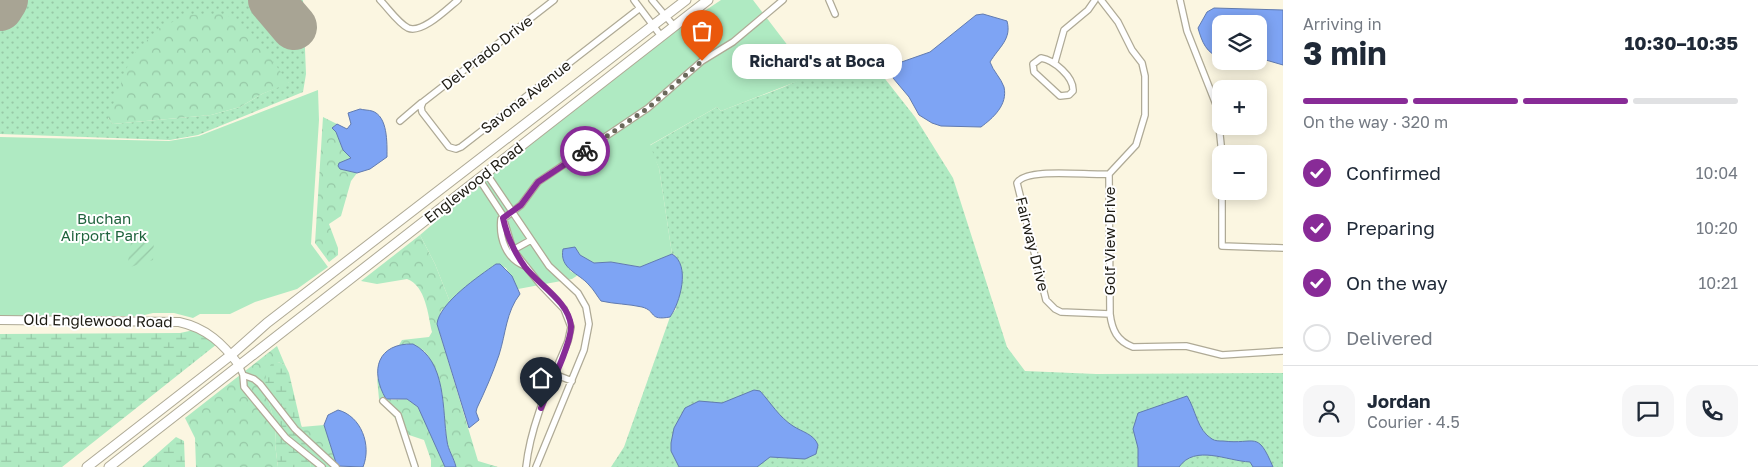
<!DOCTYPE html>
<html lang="en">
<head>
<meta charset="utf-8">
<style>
  body { margin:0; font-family:"Golos Text",sans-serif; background:#f6f6f7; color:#1f2937; height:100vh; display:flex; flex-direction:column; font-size:19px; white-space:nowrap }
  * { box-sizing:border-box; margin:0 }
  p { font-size:16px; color:#747a83 }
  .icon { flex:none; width:28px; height:28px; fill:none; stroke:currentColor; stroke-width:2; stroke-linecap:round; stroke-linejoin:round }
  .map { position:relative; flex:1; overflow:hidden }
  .panel { display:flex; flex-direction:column; background:#fff; width:475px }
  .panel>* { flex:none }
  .fabs { position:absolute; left:1212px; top:15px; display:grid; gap:10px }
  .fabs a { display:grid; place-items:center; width:55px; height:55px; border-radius:10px; background:#fff; box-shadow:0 2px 12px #0003; font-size:25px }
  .pin { position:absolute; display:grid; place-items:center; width:42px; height:42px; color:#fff; margin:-51px -21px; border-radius:50% 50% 50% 0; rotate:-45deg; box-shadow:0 0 5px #0007 }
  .pin .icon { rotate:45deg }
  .courier { position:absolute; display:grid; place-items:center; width:50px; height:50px; margin:-25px; border:4px solid #882b97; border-radius:50%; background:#fff; color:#222; box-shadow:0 1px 6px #0007 }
  .bubble { position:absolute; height:35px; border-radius:15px; background:#fff; box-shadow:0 2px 12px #0003; font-size:16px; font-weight:700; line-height:35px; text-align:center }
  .headline em { font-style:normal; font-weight:700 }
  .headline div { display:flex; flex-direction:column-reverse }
  .headline { display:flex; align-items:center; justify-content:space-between; height:85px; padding:0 20px }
  h1 { font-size:32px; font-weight:700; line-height:38px }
  .bar { display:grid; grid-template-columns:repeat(4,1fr); gap:8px 5px; align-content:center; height:60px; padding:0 20px }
  .bar i { height:6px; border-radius:4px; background:#e0e1e3 }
  .bar .current { background:#882b97 }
  .bar p { grid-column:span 4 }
  .line { display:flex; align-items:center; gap:12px; padding:0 20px; border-top:1px solid #e0e1e3 }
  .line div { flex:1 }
  .round { display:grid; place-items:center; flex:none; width:52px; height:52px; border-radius:15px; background:#f6f6f7 }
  ol { padding:0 20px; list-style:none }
  li { display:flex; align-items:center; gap:15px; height:55px }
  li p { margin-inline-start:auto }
  li .icon { padding:5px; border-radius:50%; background:#882b97; color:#fff; stroke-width:4 }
  li:last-child { color:#747a83 }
  li i { width:28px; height:28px; border:2px solid #e0e1e3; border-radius:50% }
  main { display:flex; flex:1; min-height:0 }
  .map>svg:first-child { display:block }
</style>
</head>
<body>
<main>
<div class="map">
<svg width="1283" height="467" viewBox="0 0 1283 467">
  <defs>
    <pattern id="grass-dots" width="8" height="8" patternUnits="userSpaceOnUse" patternTransform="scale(1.25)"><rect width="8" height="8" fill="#afeac2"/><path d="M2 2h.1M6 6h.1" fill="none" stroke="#96c8a6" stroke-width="1.8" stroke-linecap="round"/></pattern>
    <pattern id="forest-crowns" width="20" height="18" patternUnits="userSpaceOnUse" patternTransform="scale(1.25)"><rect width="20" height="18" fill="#afeac2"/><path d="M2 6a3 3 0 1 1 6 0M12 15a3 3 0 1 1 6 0" fill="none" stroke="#96c8a6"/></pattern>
    <pattern id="wetland-marsh" width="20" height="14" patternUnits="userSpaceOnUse" patternTransform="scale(1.25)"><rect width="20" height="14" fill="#afeac2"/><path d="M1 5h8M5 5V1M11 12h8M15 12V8" fill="none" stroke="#96c8a6"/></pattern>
    <pattern id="garden-furrows" width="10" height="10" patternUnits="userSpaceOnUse" patternTransform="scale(1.25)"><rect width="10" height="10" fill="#afeac2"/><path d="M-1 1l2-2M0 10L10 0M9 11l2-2" fill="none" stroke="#96c8a6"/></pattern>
  </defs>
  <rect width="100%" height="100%" fill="#fbf6e1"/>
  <path fill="url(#grass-dots)" fill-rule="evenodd" d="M0 0H303L306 74 303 92 198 135 170 140 0 134ZM289 82 262 94 240 107 211 115 113 124 108 118Z
    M850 56 871 61 915 117 953 178 1007 347 1025 371 1096 374 1283 373V467H611L624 447 670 317 676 309 675 255 672 254 659 168 649 146 717 107 721 111 784 87Z"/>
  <path fill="url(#forest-crowns)" d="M225 14 250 31 289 83 262 94 240 107 211 115 113 124 108 118 131 57 158 29 187 15Z
    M323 117 337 124 334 126 343 150 351 158 343 162 340 169 357 173 351 181 341 216 329 224 338 248V255L329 262 315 243Z
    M420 235 435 264 450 302 441 311 437 324 478 461 498 467H456L447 443 442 392 429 357C422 346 412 343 399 345L402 340 429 337 432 332C428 315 426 286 407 279L377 284 361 281Z
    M277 346 285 365 278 362 265 389 276 427 275 444 278 467H196L195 438 185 418Z
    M377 378 391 400 407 399 418 407 423 416 445 467H431V460L424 440 409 435 379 399Z
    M324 425 338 467H311L301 427Z"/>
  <path fill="url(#wetland-marsh)" d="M194 330 217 344 62 467H0V334L180 333Z
    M278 362 285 365 289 373 311 467H278L275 444 276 427 265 389 266 373 271 364Z
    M176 437 184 441 185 467H142Z"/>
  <path fill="#afeac2" d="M721 0H753L811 76 721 111 717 107 650 145 659 168 672 254 641 267 611 262 594 263 580 255 575 247 570 271 578 275 572 279 518 289 506 268 496 264 450 302 435 264 420 235C515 153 616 69 721 0Z
    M318 90 319 120 311 244 328 267 297 289 255 302 230 314H200L193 318 174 313H153L140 316H0V137L169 141 199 136Z"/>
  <path fill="url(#garden-furrows)" d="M154 240 153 260 127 268 131 243Z"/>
  <path fill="#7ea4f4" stroke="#617bb0" d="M1214 8 1283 10V65L1259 58V24H1221V58C1206 53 1202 42 1198 28L1207 12Z
    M983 14 1007 21C1012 39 999 47 990 62 993 71 1001 78 1004 87 1008 105 993 118 981 127L941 126 932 123 919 115 909 97 893 78V65L930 52 976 15Z
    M360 109C363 110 369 110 372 111 388 116 387 143 387 157L370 169 357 173 340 169 338 166 339 163 351 158 343 150 336 132 332 128 337 124 347 129 351 124 348 113Z
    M575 247 580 255 594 263 611 262 640 267 672 254C691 265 680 303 670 317 648 321 657 311 642 307 629 304 614 304 601 301 597 296 594 290 589 285 579 273 559 269 563 249Z
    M496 264H500L512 276 520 294C506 312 506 333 499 355 493 373 485 391 477 408L476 412 479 420 469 428 437 324C439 303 479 276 496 264Z
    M413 344C447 361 442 410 447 441 448 450 454 458 456 467H445L418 407 407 399H386C369 370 378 343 413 344Z
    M754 390 760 391C771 403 779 417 793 426 802 432 814 434 818 445L816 454 805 459 770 457 757 467H679L671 451V443L674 428 685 408 699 401 722 403Z
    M1187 396C1196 410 1197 430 1212 439 1215 441 1219 441 1223 441 1256 445 1257 429 1273 467H1253L1250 462C1227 461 1195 444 1179 467H1138V448L1133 429 1138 413Z
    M338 410C361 416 372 445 363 467L337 466 324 425 328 415Z"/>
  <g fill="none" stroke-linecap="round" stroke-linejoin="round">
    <path stroke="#a8a494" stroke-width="46" d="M271 0 294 27
      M0 8 5 0"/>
    <g stroke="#afaa96" stroke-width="8">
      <path id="minor" d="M380 0C388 8 398 23 408 28 422 34 447 9 458 0
        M554 0 423 102 421 107 422 112 449 147 456 149 461 147 640 8
        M634 0 661 36
        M652 0 674 26
        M829 0 835 14
        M1101 0 1118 22 1132 50 1142 63 1145 76V115L1136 145 1109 174 1110 314C1112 330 1117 341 1133 347L1186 346 1222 355 1283 351
        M1180 0 1187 31 1217 107 1222 154
        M1041 58C1054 60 1074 77 1073 91L1069 95 1060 96 1034 72 1033 64Z
        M1055 62 1064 30 1088 10 1095 0
        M400 121 421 103
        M486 173 549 266 578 293 586 307 589 324 584 350 536 467
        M1109 174C1090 176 1026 167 1017 183L1046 300 1055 309 1061 312 1110 314
        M479 179 502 214 513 250 540 284 564 309 571 327 568 341C551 382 531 422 526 467
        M1222 191V246L1283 248
        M501 219C499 238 506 259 525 266
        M503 219 521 205 538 182 648 108 702 61 733 42 783 0
        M513 250 531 240
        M239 365 243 375 244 387 286 438 322 467
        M554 374 572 381
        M243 375 254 379 260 384 295 429 336 467
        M383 401 398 415 415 467"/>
    </g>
    <g stroke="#afaa96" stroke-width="10">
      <path id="tertiary" d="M0 320 179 322C207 328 223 344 239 365"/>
    </g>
    <g stroke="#afaa96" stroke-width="11">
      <path id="primary" d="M87 467 231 355 267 323 686 0
        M109 467 708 0"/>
    </g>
    <use href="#minor" stroke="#fff" stroke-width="5.5"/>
    <use href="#tertiary" stroke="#fff" stroke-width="8"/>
    <use href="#primary" stroke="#fff" stroke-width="9"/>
  </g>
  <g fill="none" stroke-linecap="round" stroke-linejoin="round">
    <path stroke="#6b685b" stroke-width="5" stroke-dasharray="0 9" d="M585 151 648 108 702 61"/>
    <path stroke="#882b97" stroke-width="6" d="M541 408C548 391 572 343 571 326 569 302 539 285 525 267 514 252 507 236 503 218L521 205 538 182 585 151"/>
  </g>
  <g text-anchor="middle" stroke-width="4" stroke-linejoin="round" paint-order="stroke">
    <g font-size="15" fill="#1d1b13" stroke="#fff">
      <text transform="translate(487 53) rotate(-38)" y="5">Del Prado Drive</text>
      <text transform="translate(526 97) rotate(-38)" y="5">Savona Avenue</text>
      <text transform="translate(474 183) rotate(-38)" y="5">Englewood Road</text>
      <text transform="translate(1110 241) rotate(-90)" y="5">Golf View Drive</text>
      <text transform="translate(1032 244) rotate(76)" y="5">Fairway Drive</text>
      <text transform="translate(98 321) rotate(1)" y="5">Old Englewood Road</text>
    </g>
    <g font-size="15" fill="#1f633d" stroke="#fff">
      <text x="104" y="224">Buchan<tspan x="104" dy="17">Airport Park</tspan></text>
    </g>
  </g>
</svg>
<div class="fabs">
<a><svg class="icon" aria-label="layers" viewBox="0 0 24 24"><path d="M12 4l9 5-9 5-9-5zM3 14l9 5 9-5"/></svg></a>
<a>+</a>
<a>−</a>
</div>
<div class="pin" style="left:702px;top:61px;background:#ea580c"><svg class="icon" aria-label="bag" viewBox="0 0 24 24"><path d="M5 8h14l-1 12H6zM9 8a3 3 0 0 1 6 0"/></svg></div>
<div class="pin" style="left:541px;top:408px;background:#1f2937"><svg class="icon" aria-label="home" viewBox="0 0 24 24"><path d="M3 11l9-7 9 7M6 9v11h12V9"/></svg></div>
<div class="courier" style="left:585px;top:151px"><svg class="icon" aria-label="bike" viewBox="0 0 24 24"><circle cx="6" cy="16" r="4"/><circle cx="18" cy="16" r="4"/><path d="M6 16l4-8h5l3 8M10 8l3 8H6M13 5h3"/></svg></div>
<div class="bubble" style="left:732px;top:44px;width:170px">Richard's at Boca</div>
</div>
<section class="panel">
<div class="headline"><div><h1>3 min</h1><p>Arriving in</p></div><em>10:30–10:35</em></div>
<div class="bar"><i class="current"></i><i class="current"></i><i class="current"></i><i></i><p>On the way · 320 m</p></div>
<ol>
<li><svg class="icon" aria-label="check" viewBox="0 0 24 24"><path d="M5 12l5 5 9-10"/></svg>Confirmed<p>10:04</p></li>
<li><svg class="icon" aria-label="check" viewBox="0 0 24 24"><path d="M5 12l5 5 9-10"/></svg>Preparing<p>10:20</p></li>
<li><svg class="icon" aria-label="check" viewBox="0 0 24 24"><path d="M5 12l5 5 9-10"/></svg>On the way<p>10:21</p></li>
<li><i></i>Delivered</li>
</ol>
<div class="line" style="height:90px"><a class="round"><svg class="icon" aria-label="person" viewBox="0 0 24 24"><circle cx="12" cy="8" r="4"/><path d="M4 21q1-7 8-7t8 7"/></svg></a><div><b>Jordan</b><p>Courier · 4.5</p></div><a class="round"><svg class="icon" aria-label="chat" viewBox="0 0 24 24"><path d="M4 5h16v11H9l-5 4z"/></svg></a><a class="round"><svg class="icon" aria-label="phone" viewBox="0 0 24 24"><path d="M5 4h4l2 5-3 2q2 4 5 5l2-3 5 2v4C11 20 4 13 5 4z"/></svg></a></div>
</section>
</main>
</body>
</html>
